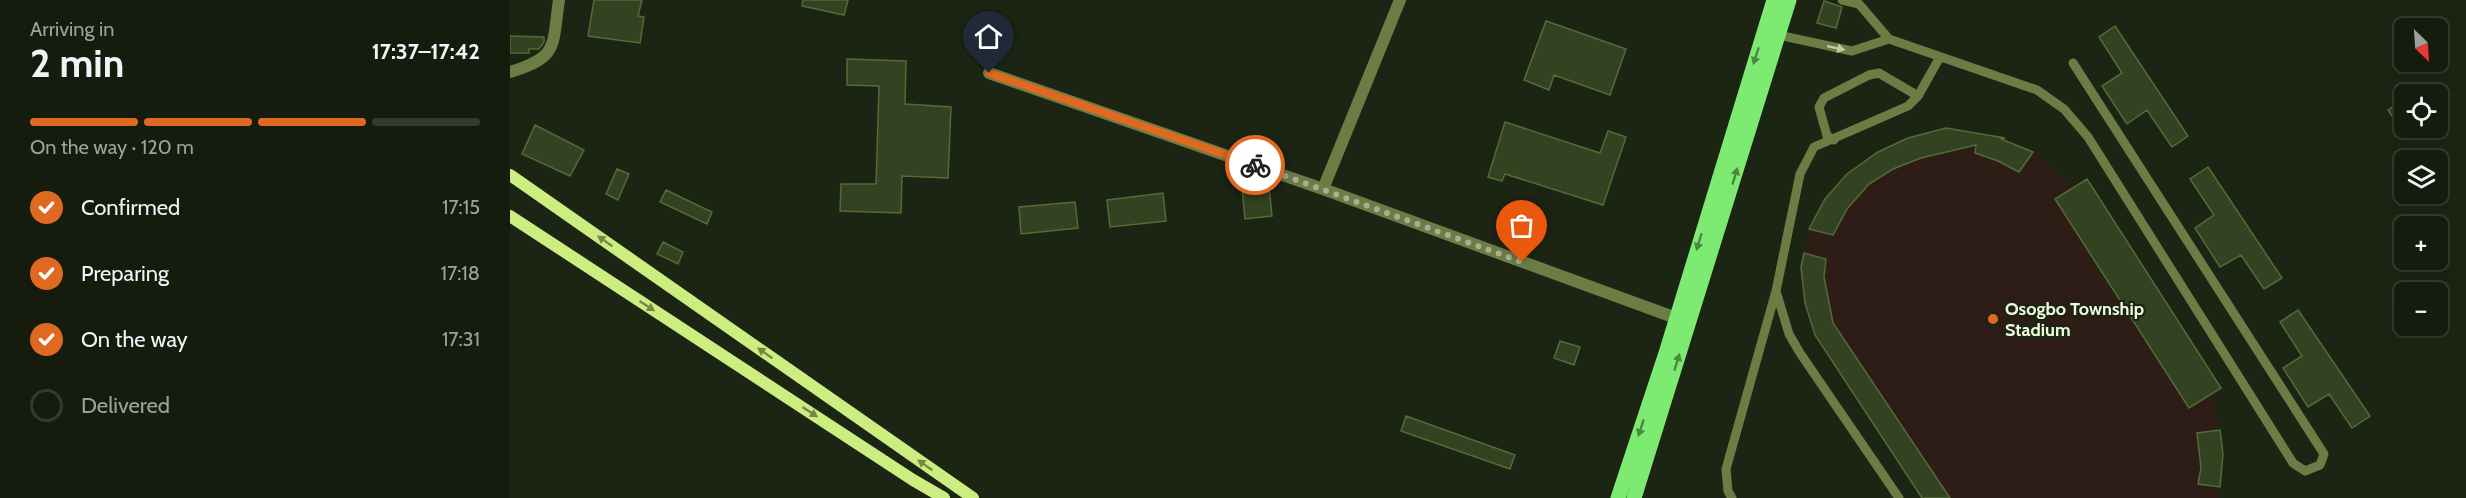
<!DOCTYPE html>
<html lang="en">
<head>
<meta charset="utf-8">
<style>
  body { margin:0; font-family:Cabin,sans-serif; background:#1e2517; color:#f1f3f6; height:100vh; display:flex; flex-direction:column; font-size:22px; white-space:nowrap }
  * { box-sizing:border-box; margin:0 }
  p { font-size:20px; color:#9da19e }
  .icon { flex:none; width:33px; height:33px; fill:none; stroke:currentColor; stroke-width:2; stroke-linecap:round; stroke-linejoin:round }
  .map { position:relative; flex:1; overflow:hidden }
  .details { display:flex; flex-direction:column; background:#151c0e; width:510px }
  .details>* { flex:none }
  .needle { width:39px; rotate:155deg }
  .buttons { position:absolute; left:1884px; top:18px; display:grid; gap:12px }
  .buttons a { display:grid; place-items:center; width:54px; height:54px; border-radius:9px; background:#151c0e; box-shadow:0 6px 24px #0002,0 0 0 2px #343a2e; font-size:30px }
  .pin { position:absolute; display:grid; place-items:center; width:51px; height:51px; color:#fff; margin:-62px -26px; border-radius:50% 50% 50% 0; rotate:-45deg; box-shadow:0 0 6px #0007 }
  .pin .icon { rotate:45deg }
  .courier { position:absolute; display:grid; place-items:center; width:60px; height:60px; margin:-30px; border:4px solid #e06921; border-radius:50%; background:#fff; color:#222; box-shadow:0 2px 8px #0007 }
  .summary em { font-style:normal; font-weight:800 }
  .summary div { display:flex; flex-direction:column-reverse }
  .summary { display:flex; align-items:center; justify-content:space-between; height:102px; padding:0 30px }
  h1 { font-size:39px; font-weight:800; line-height:45px }
  .bar { display:grid; grid-template-columns:repeat(4,1fr); gap:9px 6px; align-content:center; height:72px; padding:0 30px }
  .bar i { height:8px; border-radius:4px; background:#343a2e }
  .bar .active { background:#e06921 }
  .bar p { grid-column:span 4 }
  ol { padding:0 30px; list-style:none }
  li { display:flex; align-items:center; gap:18px; height:66px }
  li p { margin-inline-start:auto }
  li .icon { padding:6px; border-radius:50%; background:#e06921; color:#fff; stroke-width:4 }
  li:last-child { color:#9da19e }
  li i { width:33px; height:33px; border:3px solid #343a2e; border-radius:50% }
  main { display:flex; flex:1; min-height:0 }
  .map>svg:first-child { display:block }
</style>
</head>
<body>
<main>
<section class="details">
<div class="summary"><div><h1>2 min</h1><p>Arriving in</p></div><em>17:37–17:42</em></div>
<div class="bar"><i class="active"></i><i class="active"></i><i class="active"></i><i></i><p>On the way · 120 m</p></div>
<ol>
<li><svg class="icon" aria-label="check" viewBox="0 0 24 24"><path d="M5 12l5 5 9-10"/></svg>Confirmed<p>17:15</p></li>
<li><svg class="icon" aria-label="check" viewBox="0 0 24 24"><path d="M5 12l5 5 9-10"/></svg>Preparing<p>17:18</p></li>
<li><svg class="icon" aria-label="check" viewBox="0 0 24 24"><path d="M5 12l5 5 9-10"/></svg>On the way<p>17:31</p></li>
<li><i></i>Delivered</li>
</ol>
</section>
<div class="map">
<svg width="1956" height="498" viewBox="0 0 1956 498">
  <rect width="100%" height="100%" fill="#1c2513"/>
  <path fill="#2e1c16" d="M1436 128 1482 136 1523 152 1563 187 1577 179 1711 388 1701 394C1710 430 1716 462 1708 498H1412C1387 460 1362 422 1337 384 1326 368 1312 352 1304 335 1272 264 1303 189 1368 152 1389 139 1413 134 1436 128Z"/>
  <path fill="#334321" stroke="#526c36" stroke-width="1.5" d="M84 0H132L128 16 134 17 130 43 78 36Z
    M293 0H338L334 15 292 6Z
    M1314 1 1332 7 1326 28 1307 23Z
    M1036 21 1116 49 1100 95 1044 75 1039 90 1014 80Z
    M1605 26 1678 136 1662 147 1637 110 1617 124 1592 86 1612 73 1589 37Z
    M0 36 34 37V42L29 49H19V53H0Z
    M337 59 396 61 395 104 441 107 438 178 392 176 391 213 330 211 331 184H366L369 86 337 85Z
    M1890 102 1894 110V135L1878 110Z
    M995 122 1090 153 1098 131 1116 137 1093 205 995 174 992 181 978 177Z
    M25 125 74 150 60 176 12 154Z
    M1436 128 1495 138 1491 139 1523 152 1509 172 1488 161 1465 153 1466 145 1411 158 1383 169 1359 184 1337 209 1323 235 1299 229 1315 199 1337 174 1368 152 1398 138Z
    M1698 167 1772 278 1754 289 1731 255 1710 267 1685 228 1704 215 1680 179Z
    M107 169 119 174 108 200 96 194Z
    M1577 179 1711 388 1679 408 1545 199Z
    M759 186 762 216 735 219 732 189Z
    M156 190 202 212 197 224 150 202Z
    M653 193 656 221 600 227 597 200Z
    M565 202 568 228 511 234 509 207Z
    M153 242 173 252 168 264 147 254Z
    M1294 253 1316 259 1314 277 1323 323 1440 498H1412L1305 335 1295 303 1291 267Z
    M1788 310 1860 416 1842 428 1819 394 1798 407 1773 368 1792 356 1770 322Z
    M1050 341 1070 347 1064 365 1044 358Z
    M896 416 1005 455 1000 469 891 431Z
    M1710 430 1713 454 1710 487 1688 484 1691 468 1687 433Z"/>
  <g fill="none" stroke-linecap="round" stroke-linejoin="round">
    <path stroke="#6b7d44" stroke-width="9" d="M1268 35 1342 51 1379 39 1349 4 1332 0
      M1379 39 1527 90 1554 109 1578 137 1783 463 1795 471 1810 465 1814 454 1563 63
      M1324 140 1317 136 1309 107 1314 98 1359 75 1369 73 1408 96
      M1222 498 1218 491 1216 469 1266 291
      M1389 498 1290 353 1279 334 1266 291 1290 174 1304 147 1398 106 1408 96 1430 57"/>
    <path stroke="#6b7d44" stroke-width="12" d="M0 72C49 57 42 47 49 0
      M479 73 813 189 1166 318
      M813 189 890 0"/>
    <path stroke="#cced7f" stroke-width="12" d="M0 175 463 498
      M0 216 403 480 434 498"/>
    <path stroke="#7deb71" stroke-width="15" d="M1108 498 1157 350 1264 0
      M1124 498 1279 0"/>
  </g>
  <defs><path id="oneway-solid" d="M-6-.8H1V-3.2L6.5 0L1 3.2V.8H-6Z" transform="scale(1.5)"/></defs>
  <use fill="#c0cea6" href="#oneway-solid" transform="translate(1326 48) rotate(12)"/>
  <g fill="#4c8842">
    <use href="#oneway-solid" transform="translate(1246 56) rotate(108)"/>
    <use href="#oneway-solid" transform="translate(1225 176) rotate(-73)"/>
    <use href="#oneway-solid" transform="translate(1189 242) rotate(107)"/>
    <use href="#oneway-solid" transform="translate(1167 362) rotate(-73)"/>
    <use href="#oneway-solid" transform="translate(1131 428) rotate(108)"/>
  </g>
  <g fill="#748949">
    <use href="#oneway-solid" transform="translate(95 241) rotate(-145)"/>
    <use href="#oneway-solid" transform="translate(137 306) rotate(33)"/>
    <use href="#oneway-solid" transform="translate(255 353) rotate(-145)"/>
    <use href="#oneway-solid" transform="translate(300 412) rotate(33)"/>
    <use href="#oneway-solid" transform="translate(415 465) rotate(-145)"/>
  </g>
  <g fill="none" stroke-linecap="round" stroke-linejoin="round">
    <path stroke="#a4af95" stroke-width="6" stroke-dasharray="0 10.8" d="M745 165 1012 262"/>
    <path stroke="#e06921" stroke-width="8" d="M479 73 745 165"/>
  </g>
  <circle fill="#e06921" stroke="#1c2513" stroke-width="2" cx="1483" cy="319" r="6"/>
  <g text-anchor="middle" stroke-width="4.5" stroke-linejoin="round" paint-order="stroke">
    <g font-size="18" font-weight="bold" fill="#eefadb" stroke="#1c2513" text-anchor="start">
      <text x="1495" y="315">Osogbo Township<tspan x="1495" dy="21">Stadium</tspan></text>
    </g>
  </g>
</svg>
<div class="buttons">
<a><svg class="needle" viewBox="-14 -14 28 28"><path d="M0-13l5 13h-10z" fill="#e53935"/><path d="M0 13l5-13h-10z" fill="#9da19e"/></svg></a>
<a><svg class="icon" aria-label="locate" viewBox="0 0 24 24"><circle cx="12" cy="12" r="6"/><path d="M12 2v4M12 18v4M2 12h4M18 12h4"/></svg></a>
<a><svg class="icon" aria-label="layers" viewBox="0 0 24 24"><path d="M12 4l9 5-9 5-9-5zM3 14l9 5 9-5"/></svg></a>
<a>+</a>
<a>−</a>
</div>
<div class="pin" style="left:1012px;top:262px;background:#ea580c"><svg class="icon" aria-label="bag" viewBox="0 0 24 24"><path d="M5 8h14l-1 12H6zM9 8a3 3 0 0 1 6 0"/></svg></div>
<div class="pin" style="left:479px;top:73px;background:#1f2937"><svg class="icon" aria-label="home" viewBox="0 0 24 24"><path d="M3 11l9-7 9 7M6 9v11h12V9"/></svg></div>
<div class="courier" style="left:745px;top:165px"><svg class="icon" aria-label="bike" viewBox="0 0 24 24"><circle cx="6" cy="16" r="4"/><circle cx="18" cy="16" r="4"/><path d="M6 16l4-8h5l3 8M10 8l3 8H6M13 5h3"/></svg></div>
</div>
</main>
</body>
</html>
